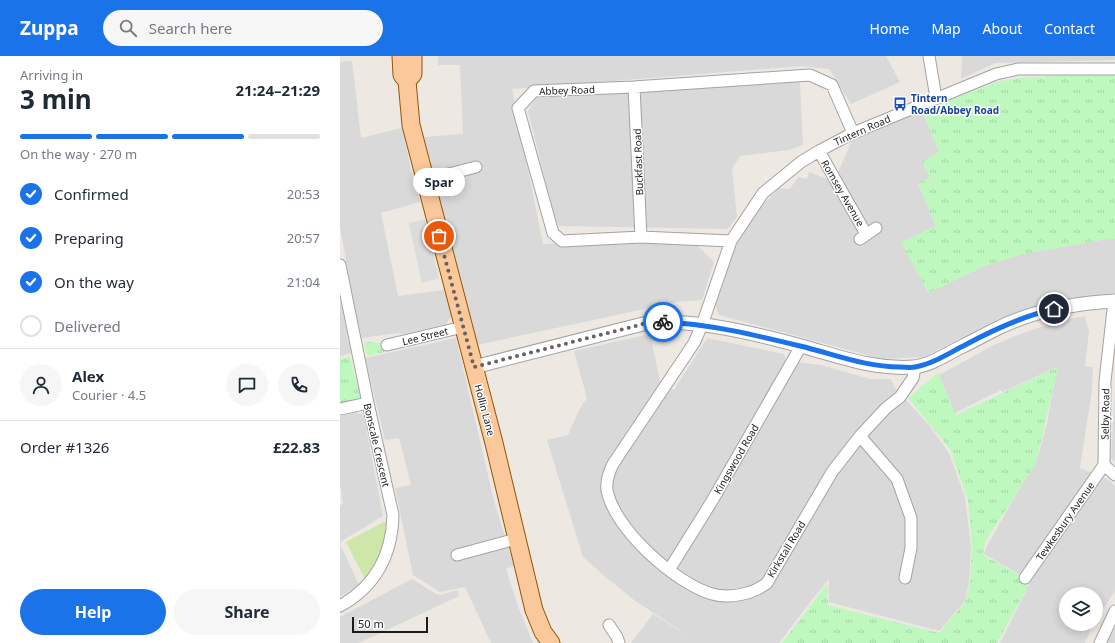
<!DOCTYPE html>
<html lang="en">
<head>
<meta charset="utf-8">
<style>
  body { margin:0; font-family:"Noto Sans",sans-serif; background:#f6f6f7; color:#1f2937; height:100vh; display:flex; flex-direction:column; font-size:15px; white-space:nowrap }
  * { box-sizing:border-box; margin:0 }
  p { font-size:13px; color:#747a83 }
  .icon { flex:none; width:22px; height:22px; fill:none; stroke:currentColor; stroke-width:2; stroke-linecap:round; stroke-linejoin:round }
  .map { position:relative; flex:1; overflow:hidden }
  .sheet { display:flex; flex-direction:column; background:#fff; width:340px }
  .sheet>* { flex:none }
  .buttons { position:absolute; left:719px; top:531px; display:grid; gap:8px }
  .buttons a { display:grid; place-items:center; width:44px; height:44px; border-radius:50%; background:#fff; box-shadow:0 2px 10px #0003; font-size:20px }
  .scale { position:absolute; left:12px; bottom:10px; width:76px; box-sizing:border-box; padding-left:4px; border:2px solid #1c1c1c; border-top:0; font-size:11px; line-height:14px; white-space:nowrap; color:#1c1c1c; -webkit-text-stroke:3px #fff; paint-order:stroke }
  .pin { position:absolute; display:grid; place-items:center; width:34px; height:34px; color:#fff; margin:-17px; border:2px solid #fff; border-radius:50%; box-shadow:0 1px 4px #0007 }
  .courier { position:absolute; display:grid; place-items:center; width:40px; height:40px; margin:-20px; border:3px solid #1a73e8; border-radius:50%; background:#fff; color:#222; box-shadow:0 1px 5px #0007 }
  .bubble { position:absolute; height:28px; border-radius:14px; background:#fff; box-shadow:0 2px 10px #0003; font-size:13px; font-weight:700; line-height:28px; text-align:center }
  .summary em { font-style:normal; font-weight:700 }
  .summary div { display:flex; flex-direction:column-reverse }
  .summary { display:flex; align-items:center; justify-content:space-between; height:68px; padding:0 20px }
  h1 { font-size:26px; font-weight:700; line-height:30px }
  .bar { display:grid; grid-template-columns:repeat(4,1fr); gap:6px 4px; align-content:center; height:48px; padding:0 20px }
  .bar i { height:5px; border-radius:3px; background:#e0e1e3 }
  .bar .current { background:#1a73e8 }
  .bar p { grid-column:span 4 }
  .line { display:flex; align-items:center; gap:10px; padding:0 20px; border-top:1px solid #e0e1e3 }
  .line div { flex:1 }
  .round { display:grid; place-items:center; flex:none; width:42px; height:42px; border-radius:21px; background:#f6f6f7 }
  ol { padding:0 20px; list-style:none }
  li { display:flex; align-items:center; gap:12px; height:44px }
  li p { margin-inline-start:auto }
  li .icon { padding:4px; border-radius:50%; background:#1a73e8; color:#fff; stroke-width:4 }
  li:last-child { color:#747a83 }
  li i { width:22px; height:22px; border:2px solid #e0e1e3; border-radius:50% }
  .button { display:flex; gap:8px; margin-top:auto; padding:8px 20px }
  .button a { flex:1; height:46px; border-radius:24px; background:#1a73e8; color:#fff; font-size:16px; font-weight:700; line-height:46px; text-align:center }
  .button a+a { background:#f6f6f7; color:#1f2937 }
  header { display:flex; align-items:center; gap:24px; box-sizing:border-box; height:56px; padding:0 20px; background:#1a73e8; color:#fff }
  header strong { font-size:19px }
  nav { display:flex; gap:22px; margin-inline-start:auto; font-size:14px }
  .search { width:280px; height:36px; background:#f6f6f7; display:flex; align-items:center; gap:10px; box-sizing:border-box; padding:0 14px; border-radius:22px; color:#747a83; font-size:15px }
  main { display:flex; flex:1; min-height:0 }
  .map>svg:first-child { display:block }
</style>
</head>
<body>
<header>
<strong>Zuppa</strong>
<div class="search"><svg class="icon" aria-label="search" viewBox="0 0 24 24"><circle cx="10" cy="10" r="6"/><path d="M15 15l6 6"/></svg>Search here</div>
<nav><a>Home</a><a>Map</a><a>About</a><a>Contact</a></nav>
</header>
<main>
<section class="sheet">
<div class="summary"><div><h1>3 min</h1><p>Arriving in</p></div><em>21:24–21:29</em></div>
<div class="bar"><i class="current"></i><i class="current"></i><i class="current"></i><i></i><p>On the way · 270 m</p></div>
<ol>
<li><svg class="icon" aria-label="check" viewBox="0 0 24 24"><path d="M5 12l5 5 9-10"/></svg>Confirmed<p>20:53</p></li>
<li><svg class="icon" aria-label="check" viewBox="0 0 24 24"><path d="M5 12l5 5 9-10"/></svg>Preparing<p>20:57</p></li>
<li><svg class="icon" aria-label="check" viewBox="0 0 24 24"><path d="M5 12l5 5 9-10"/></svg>On the way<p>21:04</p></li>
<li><i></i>Delivered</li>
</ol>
<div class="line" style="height:72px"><a class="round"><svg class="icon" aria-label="person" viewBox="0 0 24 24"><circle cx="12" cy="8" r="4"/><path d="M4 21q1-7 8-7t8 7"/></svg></a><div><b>Alex</b><p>Courier · 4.5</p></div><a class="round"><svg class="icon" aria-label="chat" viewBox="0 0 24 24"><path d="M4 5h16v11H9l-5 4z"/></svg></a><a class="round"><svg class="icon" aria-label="phone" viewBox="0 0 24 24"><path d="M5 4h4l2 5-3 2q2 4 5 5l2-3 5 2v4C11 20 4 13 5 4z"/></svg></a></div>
<div class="line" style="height:52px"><div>Order #1326</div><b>£22.83</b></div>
<div class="button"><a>Help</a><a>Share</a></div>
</section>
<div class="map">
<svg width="775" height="587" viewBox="0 0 775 587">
  <defs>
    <pattern id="park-tufts" width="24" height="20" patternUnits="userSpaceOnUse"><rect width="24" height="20" fill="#bef8be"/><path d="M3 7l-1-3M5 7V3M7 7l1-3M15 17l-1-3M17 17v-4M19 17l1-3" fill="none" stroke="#a3d4a3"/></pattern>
  </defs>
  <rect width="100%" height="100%" fill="#ede8e2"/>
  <path fill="#dad9d9" d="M98 0H546L560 26 511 48 489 13 462 10 172 33 203 188 295 185 358 190 374 206 362 244 337 246 137 289 84 81 123 78 120 9H98Z
    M622 0H775V4L655 7 621 23Z
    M12 5 21 82 62 72 71 113 80 146 41 157 58 240 105 234 112 259 106 268 64 278 58 277 22 282 16 258 0 171V6Z
    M460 26 463 89 449 94 400 100 392 113 397 161 388 173 219 170 214 160 188 55 196 42Z
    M582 54 599 96 590 122 578 127 596 170 588 237 642 211 682 198 767 183H775V237L731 242 660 262 584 301 542 303 379 259 375 248 385 222 394 192 417 155 439 132 450 133 458 121 467 123 469 116 490 124 500 112 512 84Z
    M0 242 11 297 0 300Z
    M745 260 749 276 745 310 753 311 752 334 740 412 767 423 775 430V535L756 563V538H726V568H753L745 587H660L691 525 644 498 647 490 674 442 696 407 707 367 717 311 663 336 661 334 615 357 599 319 654 289 683 277 719 265Z
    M310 278 320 325 334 334 367 282 444 298 446 305 481 309 530 323H551L555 332 588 368 609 397 625 441 631 491 629 526 625 545 599 575 489 546V523L471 545 439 587H291L313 558 353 583 294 544 262 518 243 501 207 384 228 379 240 352 247 342 234 295Z
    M116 282 154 445 174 510 166 513 179 553 193 587H151L125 531 100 536 73 519 55 432 71 429 59 382 45 384 25 302Z
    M775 333V406L771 402Z
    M16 356 24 360 43 460 0 486V450L3 448 0 427V360Z
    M0 488 19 529 0 541Z
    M72 523 96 538 101 539 117 534 119 540 19 587H0V561Z
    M775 571V587H766Z"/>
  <path fill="#cce7a8" d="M46 465 44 488 36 506 25 523 6 486Z"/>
  <path fill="url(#park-tufts)" d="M725 19H775V183H767L682 198 642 211 588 237 561 186 596 170 578 127 590 122 582 106 599 96 582 54 660 25 678 22Z
    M28 286 43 287 45 296 27 300 24 287Z
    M10 301 23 352 0 357V303Z
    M718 311 696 407 645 486 643 499 691 525 657 587H442L488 527V549L599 577 625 546 630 528 632 488 628 444 610 393 568 342 598 317 616 359Z"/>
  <path fill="#dcdcdc" d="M85 163 99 222 82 227 69 167Z"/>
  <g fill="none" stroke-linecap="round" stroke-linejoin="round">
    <g stroke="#a3a3a3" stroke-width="13">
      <path id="minor" d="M589 0 596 42
        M294 31 301 181
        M479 95 526 178
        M85 124 136 111
        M520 183 536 172
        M391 185 301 181 222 185 213 177 178 52 194 35 294 31 470 19 492 29 513 77
        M0 209 28 347 53 459C52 499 36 530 0 550
        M774 245 765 325 764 409 775 419
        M47 289 123 271
        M575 311 573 322 560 341 546 352 520 380 492 416 427 527C413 538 390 543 372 538 335 527 274 473 267 434 266 425 269 416 273 408L354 287 362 269 391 185 423 137 461 106 479 95 513 77 656 18 678 13H775
        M0 353 28 347
        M520 380 557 423 571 462V492L565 522
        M117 499 176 483
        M329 514 372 445 461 290
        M685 522 764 409
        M269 569 277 581 279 587
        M760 587 775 555"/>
    </g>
    <g stroke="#a3a3a3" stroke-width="15">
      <path id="tertiary" d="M134 311 307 267C357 263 413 277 461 290 498 300 534 314 573 311 590 310 608 297 623 290 635 284 646 278 658 272 693 255 736 247 775 245"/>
    </g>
    <g stroke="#915603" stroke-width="19">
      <path id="primary" d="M61 0 62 19 67 25 71 69 154 387 194 554 203 576 211 587
        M67 25 73 18V0"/>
    </g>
    <use href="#minor" stroke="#fff" stroke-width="11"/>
    <use href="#tertiary" stroke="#fff" stroke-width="13"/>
    <use href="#primary" stroke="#fac89a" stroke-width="17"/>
  </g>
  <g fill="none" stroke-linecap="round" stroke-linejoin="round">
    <path stroke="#656361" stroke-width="4" stroke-dasharray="0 7.2" d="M99 180 134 311 307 267 323 266"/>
    <path stroke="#1a73e8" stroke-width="5" d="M323 266C370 268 415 279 460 290 494 298 525 311 560 311 565 311 571 312 575 311 593 308 609 297 625 289 653 274 683 260 714 253"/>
  </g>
  <defs>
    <g id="bus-bare" transform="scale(1.08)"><path d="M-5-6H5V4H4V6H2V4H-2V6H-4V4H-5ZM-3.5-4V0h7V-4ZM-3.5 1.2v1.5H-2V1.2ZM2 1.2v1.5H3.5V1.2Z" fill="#1a4fb4" stroke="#fff" stroke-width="2.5" paint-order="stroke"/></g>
  </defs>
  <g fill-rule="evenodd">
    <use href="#bus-bare" x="560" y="48"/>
  </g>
  <g text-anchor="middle" stroke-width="3" stroke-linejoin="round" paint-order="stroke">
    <g font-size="10" fill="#1c1c1c" stroke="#fff">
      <text transform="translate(227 34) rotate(-2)" y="4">Abbey Road</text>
      <text transform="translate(522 74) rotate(-24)" y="4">Tintern Road</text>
      <text transform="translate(298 106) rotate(-92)" y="4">Buckfast Road</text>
      <text transform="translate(503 137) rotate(60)" y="4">Romsey Avenue</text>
      <text transform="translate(85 280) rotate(-14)" y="4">Lee Street</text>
      <text transform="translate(145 354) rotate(75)" y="4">Hollin Lane</text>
      <text transform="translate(765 358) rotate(-89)" y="4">Selby Road</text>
      <text transform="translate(37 389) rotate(77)" y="4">Bonscale Crescent</text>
      <text transform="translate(396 403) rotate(-60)" y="4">Kingswood Road</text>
      <text transform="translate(725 465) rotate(-55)" y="4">Tewkesbury Avenue</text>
      <text transform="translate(446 493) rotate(-59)" y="4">Kirkstall Road</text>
    </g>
    <g font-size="10" font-weight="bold" fill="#164399" stroke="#fff" text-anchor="start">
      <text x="571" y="46">Tintern<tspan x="571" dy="12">Road/Abbey Road</tspan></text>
    </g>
  </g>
</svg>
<div class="buttons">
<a><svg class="icon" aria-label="layers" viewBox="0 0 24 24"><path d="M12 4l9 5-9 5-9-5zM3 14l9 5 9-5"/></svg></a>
</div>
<div class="scale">50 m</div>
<div class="pin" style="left:99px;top:180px;background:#ea580c"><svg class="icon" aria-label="bag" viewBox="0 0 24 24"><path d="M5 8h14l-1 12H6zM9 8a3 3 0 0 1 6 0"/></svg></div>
<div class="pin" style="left:714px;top:253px;background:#1f2937"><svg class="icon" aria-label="home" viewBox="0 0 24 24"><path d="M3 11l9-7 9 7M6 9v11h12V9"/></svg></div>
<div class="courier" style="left:323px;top:266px"><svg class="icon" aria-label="bike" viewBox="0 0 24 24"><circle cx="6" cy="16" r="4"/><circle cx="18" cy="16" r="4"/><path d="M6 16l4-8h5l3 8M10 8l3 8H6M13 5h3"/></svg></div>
<div class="bubble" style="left:73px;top:112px;width:52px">Spar</div>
</div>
</main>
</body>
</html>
